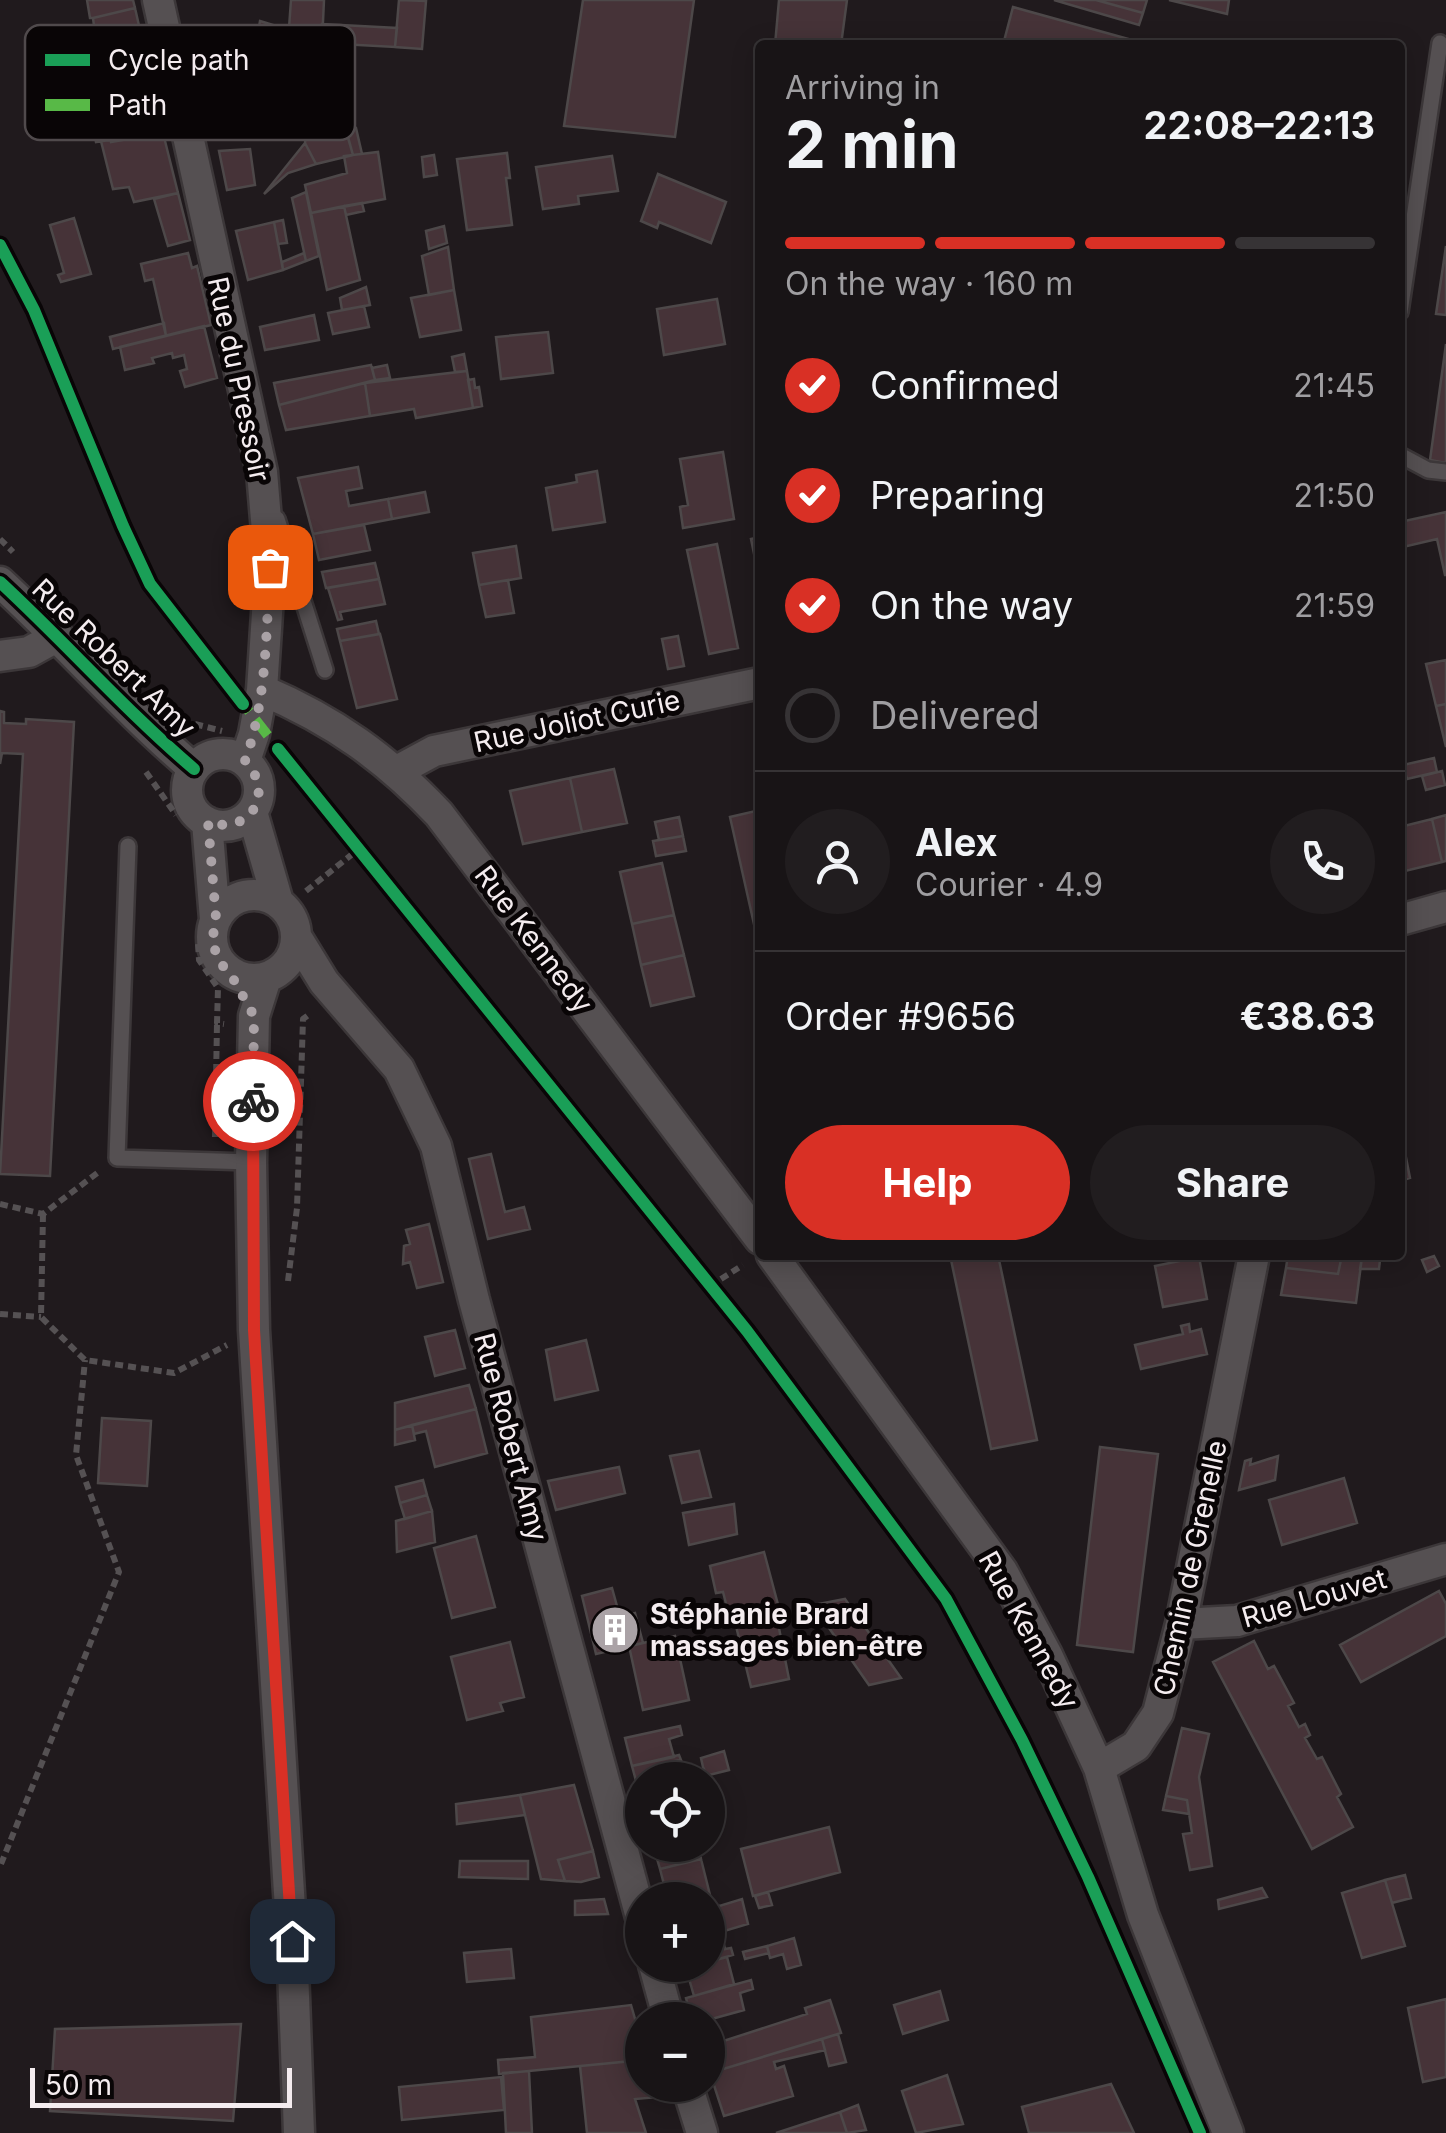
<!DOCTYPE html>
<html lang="en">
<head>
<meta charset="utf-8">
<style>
  body { margin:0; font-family:Inter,sans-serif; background:#211d1f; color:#f1f3f6; height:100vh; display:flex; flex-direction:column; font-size:38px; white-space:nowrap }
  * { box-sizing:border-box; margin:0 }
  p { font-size:32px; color:#9f9ea1 }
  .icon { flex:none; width:55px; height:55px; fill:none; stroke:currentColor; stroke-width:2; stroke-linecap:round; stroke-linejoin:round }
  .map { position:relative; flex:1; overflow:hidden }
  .details { position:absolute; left:755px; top:40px; width:650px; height:1220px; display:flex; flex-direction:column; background:#181416; border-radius:10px; box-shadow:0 5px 25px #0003,0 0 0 2px #363335 }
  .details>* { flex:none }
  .fabs { position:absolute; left:625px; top:1762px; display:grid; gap:20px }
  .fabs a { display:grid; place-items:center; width:100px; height:100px; border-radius:50%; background:#181416; box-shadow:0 5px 25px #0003,0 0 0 2px #363335; font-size:50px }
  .scale { position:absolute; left:30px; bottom:25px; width:262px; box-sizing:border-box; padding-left:10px; border:5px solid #f4ecef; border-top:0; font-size:28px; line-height:35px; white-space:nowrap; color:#f4ecef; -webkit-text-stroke:8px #090506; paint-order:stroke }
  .pin { position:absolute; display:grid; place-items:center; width:85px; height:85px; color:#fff; margin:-42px; border-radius:20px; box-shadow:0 5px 15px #0006 }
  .courier { position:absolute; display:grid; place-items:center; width:100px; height:100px; margin:-50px; border:8px solid #d93025; border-radius:50%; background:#fff; color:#222; box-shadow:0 2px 12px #0007 }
  .overview em { font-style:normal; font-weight:700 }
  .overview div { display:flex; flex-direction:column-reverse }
  .overview { display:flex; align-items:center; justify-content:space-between; height:170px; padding:0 30px }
  h1 { font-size:65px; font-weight:700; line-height:75px }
  .bar { display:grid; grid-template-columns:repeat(4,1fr); gap:15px 10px; align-content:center; height:120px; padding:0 30px }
  .bar i { height:12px; border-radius:8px; background:#363335 }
  .bar .on { background:#d93025 }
  .bar p { grid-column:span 4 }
  .line { display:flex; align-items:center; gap:25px; padding:0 30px; border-top:2px solid #363335 }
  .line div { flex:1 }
  .round { display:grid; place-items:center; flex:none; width:105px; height:105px; border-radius:52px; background:#211d1f }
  ol { padding:0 30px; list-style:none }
  li { display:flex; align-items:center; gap:30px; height:110px }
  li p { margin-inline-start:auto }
  li .icon { padding:10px; border-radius:50%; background:#d93025; color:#fff; stroke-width:4 }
  li:last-child { color:#9f9ea1 }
  li i { width:55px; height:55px; border:5px solid #363335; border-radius:50% }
  .action { display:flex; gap:20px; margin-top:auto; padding:20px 30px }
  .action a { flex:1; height:115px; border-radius:60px; background:#d93025; color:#fff; font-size:40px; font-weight:700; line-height:115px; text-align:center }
  .action a+a { background:#211d1f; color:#f1f3f6 }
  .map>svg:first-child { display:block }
</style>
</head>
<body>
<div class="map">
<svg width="1446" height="2133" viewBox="0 0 1446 2133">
  <rect width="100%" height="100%" fill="#201a1d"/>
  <path fill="#463338" stroke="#4d4849" stroke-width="2.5" d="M87 0H133L135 8 93 18H90Z
    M291 0H324L322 43 288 42Z
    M399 0 426 1 422 49 395 47Z
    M583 0H694L675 137 564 126Z
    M779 0H847L841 45H775Z
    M1054 0H1096L1143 13 1139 25Z
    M1096 0H1147L1143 13Z
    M1169 0H1229L1227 14Z
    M1013 7 1150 45H1003Z
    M135 8 152 83 74 88 71 70 111 65 108 49 97 50 93 18Z
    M260 21 289 30 288 42 257 38Z
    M322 24 397 28 395 47 322 43Z
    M157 108 163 133 111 142 108 125 93 127 94 132H90L89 129 68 132 66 118Z
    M342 115 353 155 316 164 305 143 307 123Z
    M108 125 110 140 96 142 93 127Z
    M356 128 362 154 353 155 346 131Z
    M163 133 178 193 134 202 129 187 113 189 101 141Z
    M305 143 316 164 288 173 264 194Z
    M250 149 255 185 227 190 219 151Z
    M378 152 385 199 311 213 305 185 347 173 344 156Z
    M507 153 510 178H506L512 225 467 230 457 159Z
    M434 155 437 175 424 177 422 157Z
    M612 156 618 191 578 196 579 204 543 209 536 167Z
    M658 174 726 202 711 243 659 222 657 228 641 221Z
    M306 192 319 256 306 261 292 198Z
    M178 193 190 240 168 246 154 199Z
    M362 203 364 211 346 215 344 206Z
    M344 206 360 280 327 290 311 213Z
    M74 218 91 274 61 282 58 275 64 273 50 225Z
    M283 220 287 243 278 244 274 222Z
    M274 222 283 270 248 280 236 231Z
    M444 226 447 243 429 249 426 231Z
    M1446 246V315L1436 314Z
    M448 247 454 290 429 295 422 256Z
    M188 253 192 268 197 266 211 325 166 336 153 279 145 281 141 264Z
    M304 253 306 261 283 270 282 262Z
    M366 287 370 305 342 310 340 298Z
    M454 290 461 330 420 337 411 298Z
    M717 299 725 344 664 355 657 309Z
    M364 306 369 327 333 334 328 313Z
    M314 315 319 340 265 350 260 327Z
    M164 323 166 336 113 349 110 337Z
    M204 326 217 378 185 387 180 371 187 369 184 355 173 358 172 353 152 358 154 363 125 370 120 347Z
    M548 332 553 373 501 379 496 337Z
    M1446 344V463L1430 460Z
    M464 354 467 371 455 372 452 357Z
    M371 365 375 380 279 405 274 383Z
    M387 365 390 378 375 380 372 368Z
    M467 371 473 408 416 418 414 409 370 416 365 383Z
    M474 379 475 388 479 387 482 406 473 408 468 380Z
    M365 383 370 416 286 430 279 405Z
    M723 452 734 519 683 528 680 507 688 505 680 459Z
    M358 467 362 488 346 491 349 506 388 499 392 519 313 534 298 478Z
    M597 471 605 522 553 530 546 488 577 482 576 475Z
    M425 492 429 512 392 519 388 499Z
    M1446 512V575H1445L1437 539 1403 547 1400 522Z
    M364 525 370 550 319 560 313 534Z
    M760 537V583L751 539Z
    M717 544 738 648 709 654 687 550Z
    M516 546 521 578 479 585 473 553Z
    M375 563 379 579 326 588 322 572Z
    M379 579 385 604 340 612 342 619 338 620 328 588Z
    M508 580 514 613 486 617 479 585Z
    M376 621 379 634 340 641 337 629Z
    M380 634 397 699 357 708 340 641Z
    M678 636 684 666 668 669 662 639Z
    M1446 660V704L1436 706 1426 664Z
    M1446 704V747L1436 706Z
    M0 711 4 712V723L26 724V719L74 722 50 1176 0 1174 23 754 2 753 0 764Z
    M1434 758 1437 772 1407 779 1403 765Z
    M614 769 627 823 582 832 570 778Z
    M1442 771 1445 785 1426 790 1422 776Z
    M570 778 582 832 523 844 510 791Z
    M760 810V951L730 817Z
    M1446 815V861L1442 862 1432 819Z
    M679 817 683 836 659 840 655 822Z
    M1432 819 1442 862 1401 872 1400 827Z
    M683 836 686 851 656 856 653 841Z
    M662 863 674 915 632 924 620 872Z
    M674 915 684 955 641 965 632 924Z
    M684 955 694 996 651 1006 641 965Z
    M1400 1127 1410 1178 1400 1181Z
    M491 1154 505 1212 524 1207 530 1229 488 1239 469 1159Z
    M429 1224 443 1282 417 1288 410 1262 403 1264 404 1246 410 1244 406 1230Z
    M950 1255H998L1037 1440 991 1449Z
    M1288 1255H1342L1338 1274 1286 1268Z
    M1342 1255 1362 1257 1356 1303 1281 1295 1286 1268 1338 1274Z
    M1434 1256 1439 1266 1427 1272 1422 1260Z
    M1199 1257 1207 1299 1163 1307 1155 1266Z
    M1362 1257 1380 1260 1379 1269H1360Z
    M1189 1324 1190 1332 1201 1329 1207 1354 1141 1369 1135 1345 1183 1334 1181 1326Z
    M455 1330 465 1368 435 1376 425 1337Z
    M586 1340 598 1390 555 1400 546 1350Z
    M469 1385 476 1409 395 1430V1403Z
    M476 1409 487 1453 435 1467 426 1431 414 1434 412 1425Z
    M102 1418 151 1421 147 1486 98 1483Z
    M412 1425 415 1440 395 1445V1430Z
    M1100 1447 1158 1454 1133 1652 1077 1645Z
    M699 1451 711 1497 682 1503 670 1456Z
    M1278 1456 1275 1480 1239 1490 1245 1461 1251 1459 1250 1465Z
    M619 1467 625 1493 556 1510 548 1481Z
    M1344 1478 1357 1523 1282 1545 1269 1500Z
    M423 1480 427 1495 400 1503 396 1487Z
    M427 1495 432 1511 405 1519 400 1503Z
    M734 1504 737 1534 689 1545 683 1513Z
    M432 1511 435 1542 397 1552 396 1521Z
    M476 1536 495 1607 452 1618 434 1548Z
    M764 1552 780 1612 731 1623 723 1592 716 1593 710 1566Z
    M612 1588 620 1617 635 1613 643 1643 596 1654 582 1596Z
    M1439 1591 1446 1604V1636L1361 1682 1340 1645Z
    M845 1599 901 1678 869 1685 813 1605Z
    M776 1613 789 1679 751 1687 735 1622Z
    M675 1636 689 1700 643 1710 629 1646Z
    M1254 1641 1268 1669 1274 1666 1294 1703 1288 1706 1299 1727 1305 1724 1310 1735 1305 1738 1317 1759 1322 1757 1341 1794 1337 1797 1353 1827 1312 1849 1213 1662Z
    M510 1642 524 1697 500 1703 503 1711 467 1720 451 1657Z
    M680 1726 682 1735 669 1739 674 1757 632 1766 625 1738Z
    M1182 1728 1209 1734 1199 1777 1212 1866 1190 1870 1183 1834 1192 1833 1187 1800 1166 1796Z
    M724 1751 729 1770 705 1776 701 1758Z
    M679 1755 681 1760 675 1761 680 1780H642V1791L639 1792 632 1766Z
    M704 1769 705 1776 680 1780 679 1776Z
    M574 1785 593 1851 558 1860 565 1881 541 1879 520 1795Z
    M520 1795 525 1815 457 1824 456 1804Z
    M1166 1796 1187 1800 1189 1814 1163 1810Z
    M829 1827 840 1872 753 1896 741 1849Z
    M653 1845H697L701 1859 660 1869Z
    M593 1851 599 1877 581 1882 565 1881 558 1860Z
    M701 1859 713 1907 708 1908V1900H668L660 1869Z
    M460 1861H528V1879L459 1877Z
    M1405 1875 1411 1898 1392 1903 1385 1880Z
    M1385 1880 1405 1946 1362 1958 1342 1893Z
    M1262 1888 1267 1897 1219 1909 1218 1900Z
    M768 1892 772 1905 759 1908 755 1896Z
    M604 1899 608 1914 575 1915V1901Z
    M742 1899 748 1924 721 1932 716 1915 721 1914 719 1906Z
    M719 1906 721 1914 716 1915 721 1932 708 1935V1908Z
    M721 1932 725 1949 731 1948 733 1955 708 1962V1935Z
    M794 1938 801 1965 787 1969 783 1954 770 1958 767 1946Z
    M767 1946 769 1953 745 1959 743 1952Z
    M511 1949 514 1978 467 1982 464 1953Z
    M727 1957 734 1984 694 1996 686 1968 708 1965V1962Z
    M751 1980 753 1989 740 1993 744 2010 708 2020H692L686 1998Z
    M940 1991 948 2020 903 2034 894 2005Z
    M1446 1999V2077L1423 2082 1408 2008Z
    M830 2000 841 2033 710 2073 708 2046 807 2014 805 2008Z
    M631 2005 642 2043V2060L499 2074 498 2060 535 2057 531 2017Z
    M241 2024 233 2121 50 2111 55 2029Z
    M838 2034 846 2062 829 2066 822 2039Z
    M822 2039 825 2050 774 2062 776 2069 784 2066 793 2096 724 2116 710 2073Z
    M642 2060V2085H656L659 2097 635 2099 646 2133H587L580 2066Z
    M529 2071 532 2133H506L503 2073Z
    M947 2075 963 2124 916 2133 902 2091Z
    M501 2077 504 2110 402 2120 399 2087Z
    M1111 2084 1134 2133H1029L1022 2107Z
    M858 2105 866 2130 847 2133 840 2112Z
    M840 2112 847 2133H776Z"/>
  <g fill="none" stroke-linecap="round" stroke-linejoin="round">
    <g stroke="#3c3739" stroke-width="20">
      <path id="service" d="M1400 312 1440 43
        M1400 455 1428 470 1446 472
        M277 519 325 670
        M128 846 117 1158 251 1162"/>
    </g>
    <g stroke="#3c3739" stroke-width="35">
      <path id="minor" d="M158 0 262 472 270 567 262 690 254 734 245 761
        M0 582C66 643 126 711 194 769
        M0 656 29 652 58 636
        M262 690C334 721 385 757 439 814L760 1239
        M187 790a36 36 0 1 1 72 0a36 36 0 1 1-72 0Z
        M397 771 434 751 760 683
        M252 812 278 902
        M207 822 215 919
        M212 937a42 42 0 1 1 84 0a42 42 0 1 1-84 0Z
        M1400 920 1446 907
        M297 938 324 982 399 1069 436 1146 474 1300 642 1921
        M266 978 254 1016 251 1162 254 1330 292 1941 299 2133
        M772 1255 1002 1571 1047 1655 1099 1768 1143 1915 1228 2133
        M1181 1624 1237 1621 1446 1559
        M1099 1768 1136 1746 1158 1713 1181 1624 1254 1255
        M654 1965 669 2020
        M687 2085 702 2133"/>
    </g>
    <path stroke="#555153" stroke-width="6" stroke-dasharray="8 5" stroke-linecap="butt" d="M0 539 13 552
      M195 724 222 731
      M146 772 176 815
      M306 891 360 848
      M198 944 199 960 218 988 217 1023 224 1024
      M215 1137 217 1023
      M0 1204 43 1214 100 1171
      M43 1214 41 1317 85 1360 174 1373 227 1345
      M288 1281 297 1208 303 1019 311 1013
      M710 1286 743 1265
      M0 1314 41 1317
      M1 1864 119 1572 76 1455 85 1360"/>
    <use href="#service" stroke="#555052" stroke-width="15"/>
    <use href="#minor" stroke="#555052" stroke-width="30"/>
    <path stroke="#58b947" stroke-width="10" stroke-dasharray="20 10" stroke-linecap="butt" d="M237 696 283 755"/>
    <g stroke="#090506" stroke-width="19">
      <path id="cycleway" d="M0 245 34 310 123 526 150 584 243 704
        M0 582C66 643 126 711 194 769
        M278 749 747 1331 946 1599 1022 1740 1088 1877 1200 2133"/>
    </g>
    <use href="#cycleway" stroke="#1a9f57" stroke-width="12"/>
  </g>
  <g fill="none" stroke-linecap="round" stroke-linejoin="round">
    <path stroke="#aaa2a6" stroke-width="10" stroke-dasharray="0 18" d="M253 1101 254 1016 230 973 220 963 212 942 216 918 208 822C250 836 276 793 245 761 267 700 266 632 270 567"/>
    <path stroke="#d93025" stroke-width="12" d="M253 1101 254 1330 292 1941"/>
  </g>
  <defs>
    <g id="building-disc" transform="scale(2.5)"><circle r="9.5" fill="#aaa2a6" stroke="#090506"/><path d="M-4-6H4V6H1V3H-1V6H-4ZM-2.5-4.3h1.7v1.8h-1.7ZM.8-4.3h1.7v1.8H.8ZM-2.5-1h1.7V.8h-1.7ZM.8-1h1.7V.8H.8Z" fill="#fff"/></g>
  </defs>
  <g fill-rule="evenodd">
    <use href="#building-disc" x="615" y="1630"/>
  </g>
  <g text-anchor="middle" stroke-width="10" stroke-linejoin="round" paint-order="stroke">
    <g font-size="28" fill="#f4ecef" stroke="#090506">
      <text transform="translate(239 379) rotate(78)" y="10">Rue du Pressoir</text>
      <text transform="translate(114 658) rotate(44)" y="10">Rue Robert Amy</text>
      <text transform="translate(577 721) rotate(-12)" y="10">Rue Joliot Curie</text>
      <text transform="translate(534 939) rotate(53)" y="10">Rue Kennedy</text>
      <text transform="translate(511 1437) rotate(75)" y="10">Rue Robert Amy</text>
      <text transform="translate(1190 1568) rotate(-78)" y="10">Chemin de Grenelle</text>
      <text transform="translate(1314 1598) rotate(-16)" y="10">Rue Louvet</text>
      <text transform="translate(1029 1630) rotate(61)" y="10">Rue Kennedy</text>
    </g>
    <g font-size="28" font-weight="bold" fill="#f4ecef" stroke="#090506" text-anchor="start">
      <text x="650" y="1624">Stéphanie Brard<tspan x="650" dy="32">massages bien-être</tspan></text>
    </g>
  </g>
  <rect x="25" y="25" width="330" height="115" rx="15" fill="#090506" stroke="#504a4c" stroke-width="2.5"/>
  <rect x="45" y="54" width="45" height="12" fill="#1a9f57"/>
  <rect x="45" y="99" width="45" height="12" fill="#58b947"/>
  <g font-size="28" fill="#f4ecef">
    <text x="108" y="70">Cycle path</text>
    <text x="108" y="115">Path</text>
  </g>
</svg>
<div class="fabs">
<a><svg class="icon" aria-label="locate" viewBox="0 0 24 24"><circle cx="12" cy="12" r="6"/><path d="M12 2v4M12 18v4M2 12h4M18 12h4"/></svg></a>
<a>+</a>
<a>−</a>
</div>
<div class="scale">50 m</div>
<div class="pin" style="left:270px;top:567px;background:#ea580c"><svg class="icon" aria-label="bag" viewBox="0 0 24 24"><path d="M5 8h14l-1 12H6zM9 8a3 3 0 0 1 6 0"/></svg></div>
<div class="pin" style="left:292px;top:1941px;background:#1f2937"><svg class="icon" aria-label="home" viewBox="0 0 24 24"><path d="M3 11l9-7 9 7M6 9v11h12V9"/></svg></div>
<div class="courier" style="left:253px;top:1101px"><svg class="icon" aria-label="bike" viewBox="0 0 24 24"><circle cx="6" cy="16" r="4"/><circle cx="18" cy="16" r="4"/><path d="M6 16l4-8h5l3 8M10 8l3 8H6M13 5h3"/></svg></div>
<section class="details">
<div class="overview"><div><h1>2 min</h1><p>Arriving in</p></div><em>22:08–22:13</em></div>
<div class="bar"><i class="on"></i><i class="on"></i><i class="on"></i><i></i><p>On the way · 160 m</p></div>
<ol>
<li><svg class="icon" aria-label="check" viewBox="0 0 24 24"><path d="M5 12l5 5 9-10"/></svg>Confirmed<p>21:45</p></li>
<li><svg class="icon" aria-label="check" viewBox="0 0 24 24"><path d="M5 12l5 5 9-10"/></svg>Preparing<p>21:50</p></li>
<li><svg class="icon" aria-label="check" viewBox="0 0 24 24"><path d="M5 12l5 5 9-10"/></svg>On the way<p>21:59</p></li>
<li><i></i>Delivered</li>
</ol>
<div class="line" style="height:180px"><a class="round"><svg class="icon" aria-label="person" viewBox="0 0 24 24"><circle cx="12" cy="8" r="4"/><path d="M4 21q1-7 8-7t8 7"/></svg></a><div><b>Alex</b><p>Courier · 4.9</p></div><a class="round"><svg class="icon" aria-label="phone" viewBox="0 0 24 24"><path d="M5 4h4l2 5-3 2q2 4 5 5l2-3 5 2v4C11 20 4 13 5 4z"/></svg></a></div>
<div class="line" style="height:130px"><div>Order #9656</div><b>€38.63</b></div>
<div class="action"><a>Help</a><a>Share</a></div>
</section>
</div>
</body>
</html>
